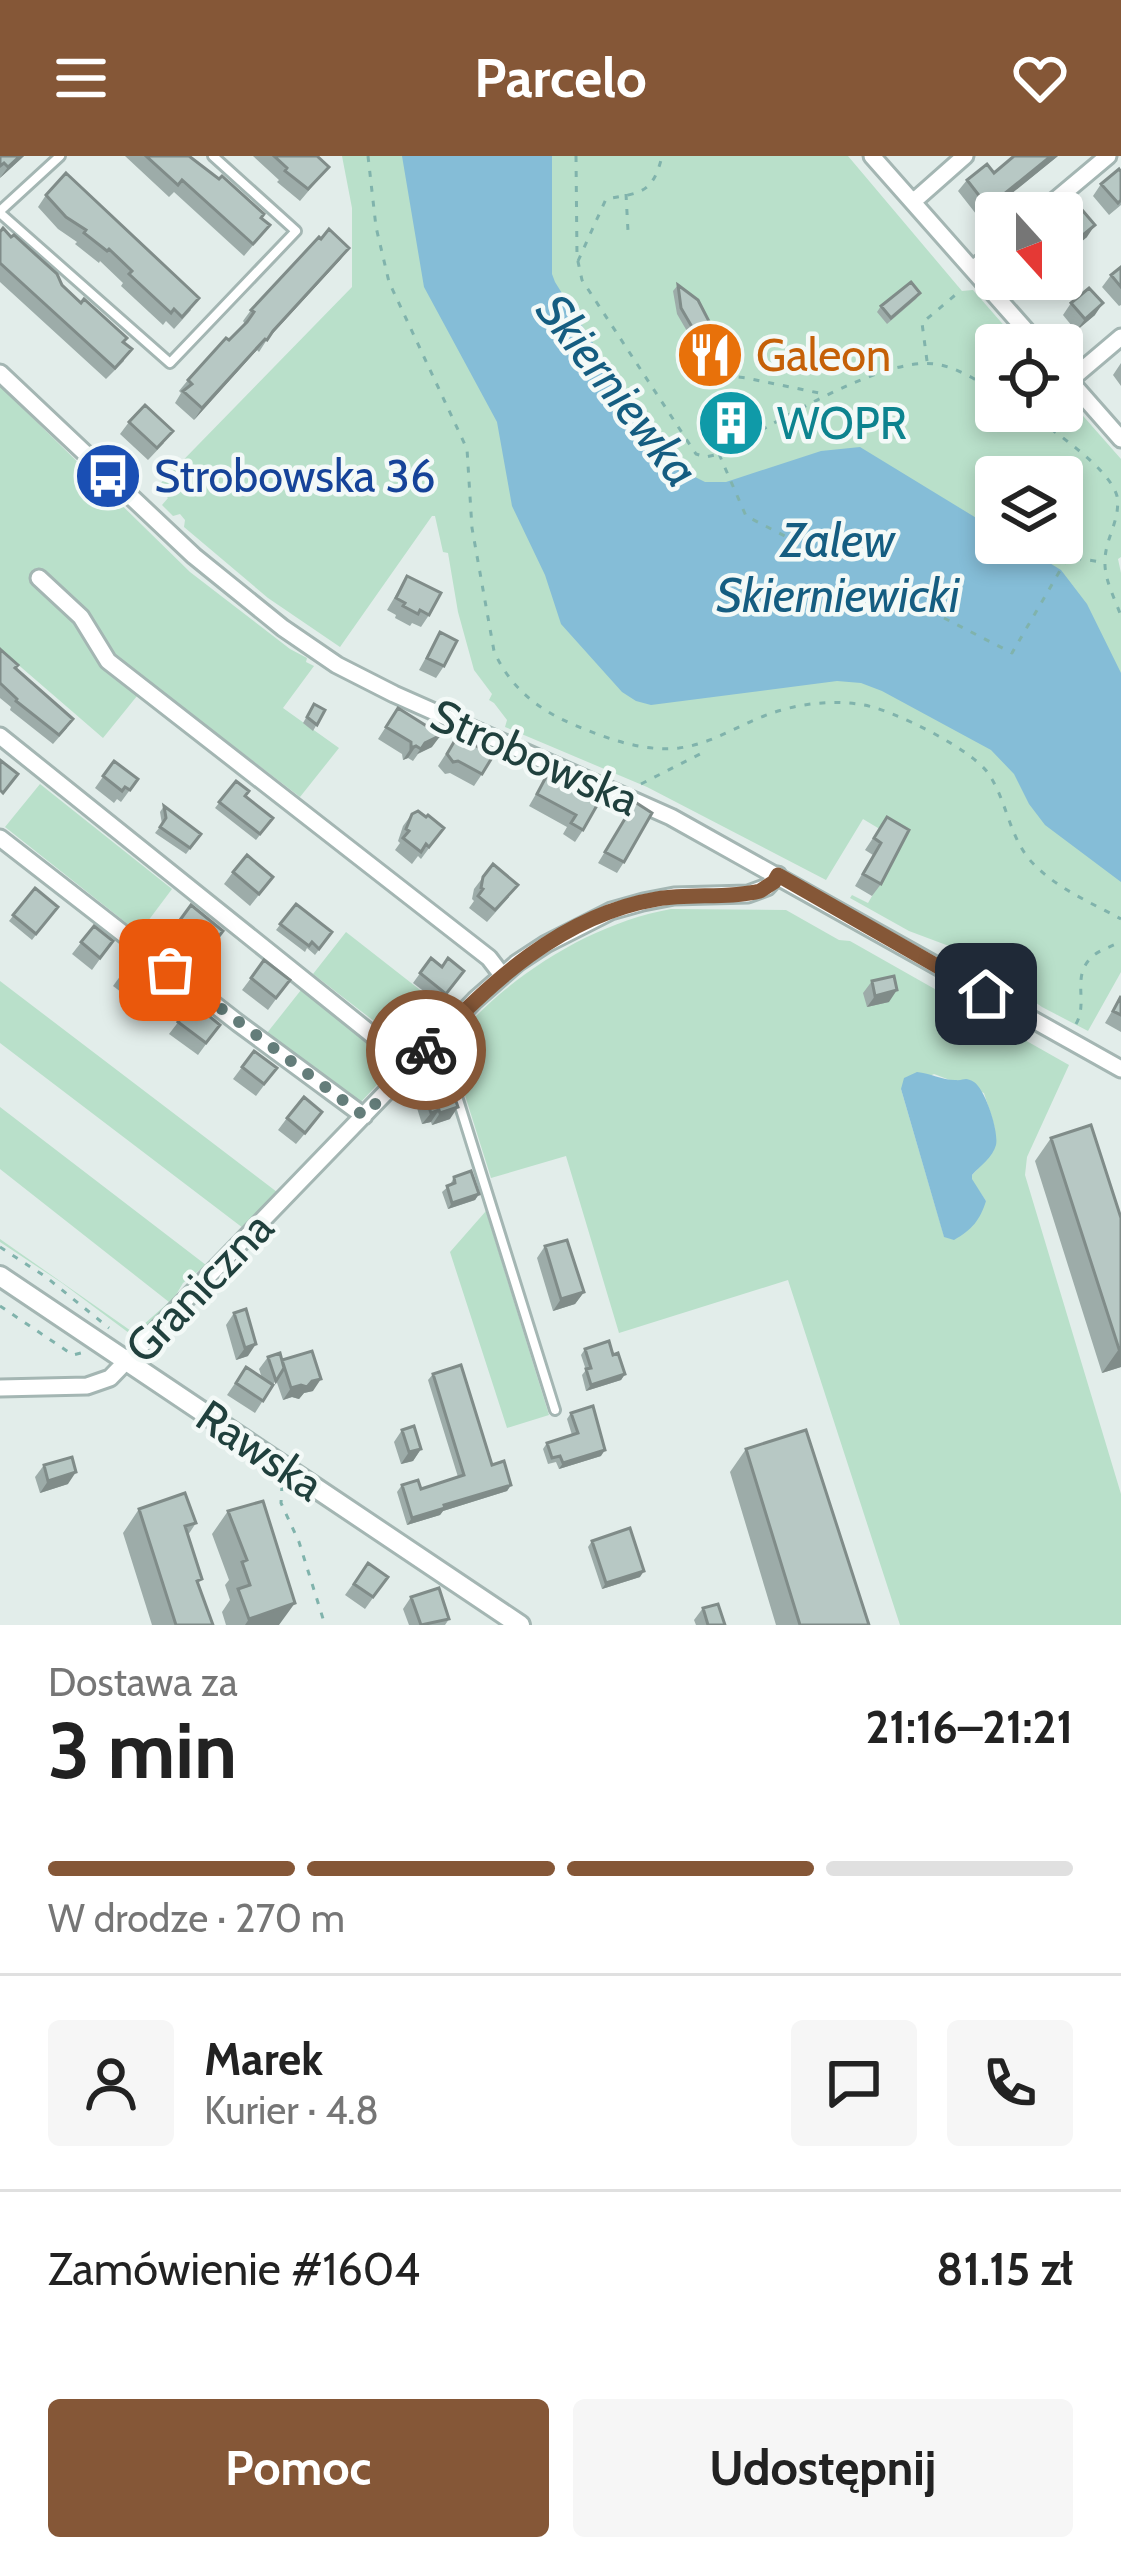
<!DOCTYPE html>
<html lang="pl">
<head>
<meta charset="utf-8">
<style>
  body { margin:0; font-family:Cabin,sans-serif; background:#f6f6f6; color:#222; height:100vh; display:flex; flex-direction:column; font-size:45px; white-space:nowrap }
  * { box-sizing:border-box; margin:0 }
  p { font-size:39px; color:#767676 }
  .icon { flex:none; width:66px; height:66px; fill:none; stroke:currentColor; stroke-width:2; stroke-linecap:round; stroke-linejoin:round }
  .map { position:relative; height:1469px; overflow:hidden }
  .drawer { display:flex; flex-direction:column; background:#fff; flex:1 }
  .drawer>* { flex:none }
  .needle { width:78px; rotate:159deg }
  .buttons { position:absolute; left:975px; top:36px; display:grid; gap:24px }
  .buttons a { display:grid; place-items:center; width:108px; height:108px; border-radius:12px; background:#fff; box-shadow:0 6px 18px #0003; font-size:60px }
  .pin { position:absolute; display:grid; place-items:center; width:102px; height:102px; color:#fff; margin:-51px; border-radius:24px; box-shadow:0 6px 18px #0006 }
  .courier { position:absolute; display:grid; place-items:center; width:120px; height:120px; margin:-60px; border:9px solid #855737; border-radius:50%; background:#fff; color:#222; box-shadow:0 3px 15px #0007 }
  .overview em { font-style:normal; font-weight:800 }
  .overview div { display:flex; flex-direction:column-reverse }
  .overview { display:flex; align-items:center; justify-content:space-between; height:204px; padding:0 48px }
  h1 { font-size:78px; font-weight:800; line-height:90px }
  .bar { display:grid; grid-template-columns:repeat(4,1fr); gap:18px 12px; align-content:center; height:144px; padding:0 48px }
  .bar i { height:15px; border-radius:9px; background:#e0e0e0 }
  .bar .selected { background:#855737 }
  .bar p { grid-column:span 4 }
  .line { display:flex; align-items:center; gap:30px; padding:0 48px; border-top:3px solid #e0e0e0 }
  .line div { flex:1 }
  .round { display:grid; place-items:center; flex:none; width:126px; height:126px; border-radius:12px; background:#f6f6f6 }
  .cta { display:flex; gap:24px; margin-top:auto; padding:24px 48px }
  .cta a { flex:1; height:138px; border-radius:12px; background:#855737; color:#fff; font-size:48px; font-weight:800; line-height:138px; text-align:center }
  .cta a+a { background:#f6f6f6; color:#222 }
  header { display:flex; justify-content:space-between; align-items:center; height:156px; padding:0 48px; background:#855737; color:#fff; font-size:54px; font-weight:800 }
  .map>svg:first-child { display:block }
</style>
</head>
<body>
<header><svg class="icon" aria-label="menu" viewBox="0 0 24 24"><path d="M4 6h16M4 12h16M4 18h16"/></svg>Parcelo<svg class="icon" aria-label="heart" viewBox="0 0 24 24"><path d="M12 20l-8-8c-3-5 5-10 8-4 3-6 11-1 8 4z"/></svg></header>
<div class="map">
<svg width="1121" height="1469" viewBox="0 0 1121 1469">
  <rect width="100%" height="100%" fill="#e2edea"/>
  <path fill="#b9e0ca" fill-rule="evenodd" d="M342 0H848L962 135 973 134 1021 189H996V255H1062V236L1121 303V401L1118 403 1121 417V816L1088 875 1042 851 967 798 969 794 960 789 957 793 909 775 850 742 852 739 868 747 903 687 863 663 826 724 647 631 505 571 507 564 494 547 489 544 492 538 474 514 458 456 448 397 443 396 435 360H432L340 491 268 442 184 371 185 364 180 358 173 360 162 349 168 342 157 331 352 131V52ZM996 321H1062V387H996Z
    M0 230 190 416 290 493 307 502 306 506 314 510 283 552 339 592 300 641 159 533 137 537V540L103 582 0 493Z
    M40 628 172 733 139 777 5 671Z
    M671 753 786 754 839 784 850 785 1069 909 1027 1001 1025 1019 1121 1338V1469H900L788 1124 619 1177 566 1000 491 1022 452 898C454 880 464 873 476 860 527 809 599 766 671 753ZM934 918 984 937C997 979 1005 985 972 1019L971 1023 986 1045 944 1080 901 933Z
    M346 776 447 855 419 885 401 886 313 818Z
    M0 825 277 1036 243 1072 0 887Z
    M301 834 388 900 389 916 360 947 267 877Z
    M0 951 206 1109 183 1127 170 1149 137 1183 62 1127 0 1086V1083L134 1177 169 1146 0 1013Z
    M486 1055 549 1259 507 1272 450 1096Z"/>
  <path fill="#85bdd7" d="M402 0H552V118L555 126 654 285 673 310 705 326H726L821 295 860 291 996 374V387H1017L1061 414 1087 448 1121 517V726L1045 669 1029 648 1014 618 991 594 882 535 861 527 837 525 651 549 636 545 622 536 561 468 545 419 512 350 497 266 424 131Z
    M917 916C930 917 942 924 955 924 965 925 964 920 974 926 985 933 999 975 996 989 993 1001 980 1010 972 1019V1023L986 1045C980 1064 972 1074 954 1084L944 1081 901 933 904 922Z"/>
  <g fill="none" stroke-linecap="round" stroke-linejoin="round">
    <g stroke="#a4b6b3" stroke-width="14">
      <path id="service" d="M0 55 60 0
        M0 57 170 207 296 75 213 0
        M439 883 555 1254"/>
    </g>
    <g stroke="#a4b6b3" stroke-width="21">
      <path id="minor" d="M872 0 1039 189
        M914 45 965 0
        M1040 57 1108 0
        M974 112 996 94
        M1062 216 1121 283
        M0 217 194 400 283 472 337 509 394 538 671 661 1121 913
        M1069 225 1121 181
        M39 422 81 461 108 505 489 802 502 819
        M0 580 411 910
        M0 682 238 867 364 960
        M0 1232 87 1230 110 1222 475 844 517 807 546 788 611 755 643 746 674 740 748 738 767 731 778 719"/>
    </g>
    <g stroke="#a4b6b3" stroke-width="24">
      <path id="tertiary" d="M0 1120 520 1469"/>
    </g>
    <path stroke="#80b3ac" stroke-width="3" stroke-dasharray="6 9" stroke-linecap="butt" d="M368 0 376 71 389 126 467 293 472 372 494 495C509 530 537 553 572 568 606 582 641 596 679 592 711 588 735 571 764 560 794 548 832 543 864 549 893 554 975 594 990 620 1007 647 1009 678 1029 703 1053 731 1090 746 1121 763
      M576 0 577 101 582 124 696 298 706 301 719 298C768 271 882 200 935 208 957 211 977 225 996 235
      M626 38 628 75
      M578 105 606 43C640 37 653 38 662 0
      M927 205 922 167 960 135
      M725 227 738 221 746 222 819 237 823 241
      M1027 255C1051 274 1109 311 1117 340 1121 364 1105 382 1105 405 1104 423 1115 443 1121 460
      M719 298 746 360 812 394
      M944 462 1012 497 1068 401 1101 406
      M641 628 702 597 700 591
      M1076 868C1089 845 1070 820 1093 800 1101 793 1112 791 1121 785
      M0 1091 46 1121 109 1172
      M0 1150 73 1199 85 1196
      M282 1329 281 1347 299 1386 325 1469"/>
    <use href="#service" stroke="#fff" stroke-width="8"/>
    <use href="#minor" stroke="#fff" stroke-width="15"/>
    <use href="#tertiary" stroke="#fff" stroke-width="18"/>
  </g>
  <path fill="#9daca9" d="M0 0H24L0 22Z
    M125 0H189L270 69 244 100 174 36 169 41Z
    M253 0H317L329 11 300 45 277 26 279 24Z
    M1058 0 980 63 958 35 967 24Z
    M1121 16V49L1109 59 1093 40 1101 28Z
    M46 39 191 154 174 173 166 165 163 169 121 130 123 127 100 105 99 107 75 88 77 86 58 73 38 51Z
    M1062 60 1087 81 1069 96 1062 88Z
    M0 76 62 129 124 186V205L106 223 0 126Z
    M349 92 340 104 268 182 259 196 257 194 194 264 175 247 181 237 179 235 188 224 245 168 243 165 251 154Z
    M1121 111V149L1119 150 1102 131 1111 119Z
    M1033 123H1054L1042 133Z
    M678 129 733 212 729 218 716 225 677 158 673 135Z
    M920 137 916 143 887 168 877 156 881 150Z
    M1071 147 1095 159 1076 175 1063 159Z
    M1121 207V230L1113 219Z
    M722 251 756 260 747 272 724 283 714 263Z
    M129 266 164 287 148 304 120 278Z
    M407 420 429 459 421 471 412 467 410 470 395 462 396 459 387 454Z
    M440 476 444 510 436 522 419 514Z
    M0 493 67 572 53 588 10 554 11 551 0 542Z
    M314 548 325 554 313 575 303 567Z
    M398 552 432 591 418 598 413 605 408 602 403 604 402 598 378 583Z
    M458 579 482 618 474 630 450 617 445 618 438 610Z
    M114 605 138 623 121 646 117 643 114 647 95 632Z
    M547 619 586 640 583 674 575 686 563 678 567 671 529 650Z
    M236 625 245 640 273 662 256 684 215 652Z
    M635 646 624 706 617 717 598 707Z
    M164 650 201 678 186 698 155 677 162 668 160 656Z
    M412 658 444 672 421 703 418 700 412 708 395 694 400 687 398 685 403 670Z
    M887 661 881 728 872 740 855 730 873 699 865 694Z
    M493 708 509 741 487 766 469 752 474 745 472 743 474 733Z
    M233 716 273 721 250 750 224 728Z
    M35 732 58 751 32 784 9 765Z
    M296 748 332 776 315 799 307 792 305 796 276 774Z
    M191 749 223 775 205 800 171 775Z
    M94 770 113 785 92 814 72 798Z
    M134 801 154 817 133 845 113 830Z
    M431 802 442 811 464 815 439 847 413 827Z
    M251 822 290 824 268 854 242 834Z
    M872 825 889 846 867 851 863 837Z
    M1121 840V876L1105 867Z
    M193 847 220 869 198 899 169 878Z
    M254 895 277 912 256 940 233 923Z
    M425 940 450 963 432 969 431 966 422 968 417 952Z
    M287 962 313 968 296 988 278 974Z
    M1091 969 1121 1211 1102 1217 1035 1005 1051 982Z
    M454 1021 479 1038 475 1044 448 1053 442 1036 450 1029Z
    M545 1090 584 1136 575 1148 553 1155 537 1102Z
    M234 1157 248 1200 236 1204 226 1169Z
    M585 1193 613 1199 625 1218 621 1224 586 1235 582 1219 586 1214 581 1199Z
    M268 1201 282 1204 313 1235 304 1237 299 1243 292 1241 283 1244 276 1224 255 1257 227 1239 246 1211 262 1222 259 1213Z
    M433 1218 492 1309 511 1329 507 1335 443 1355 440 1359 407 1369 397 1336 402 1329 421 1333 458 1321 428 1224Z
    M571 1257 601 1300 559 1313 556 1306 548 1308 543 1293 547 1287 572 1279 567 1263Z
    M402 1274 421 1293 413 1305 401 1308 394 1286Z
    M746 1293 869 1469H776L730 1316Z
    M44 1309 68 1328 40 1337 35 1321Z
    M139 1353 196 1367 188 1379 198 1428 213 1469H152L123 1377Z
    M228 1355 279 1469H226L222 1456 230 1444 225 1429 229 1424 212 1378Z
    M592 1385 640 1421 602 1433 588 1391Z
    M368 1407 388 1421 365 1453 345 1439Z
    M411 1441 449 1463 445 1469H409L403 1453Z
    M703 1452 725 1469H696L694 1464Z"/>
  <path fill="#808c89" d="M20 0H24L0 22 8 11Z
    M1051 0H1058L980 63 988 51Z
    M1095 69 1087 81 1069 96 1077 84Z
    M349 92 340 104 264 187 273 175Z
    M1103 147 1095 159 1076 175 1085 163Z
    M265 183 257 194 194 264 202 252Z
    M756 260 747 272 724 283 732 271Z
    M441 579 432 591 417 598 425 587Z
    M416 590 408 602 403 604 411 592Z
    M897 834 889 846 867 851 875 840Z
    M458 951 450 963 432 969 440 957Z
    M439 954 431 966 422 968 431 957Z
    M479 1038 475 1044 448 1053 452 1047Z
    M584 1136 575 1148 553 1155 561 1143Z
    M256 1188 248 1200 236 1204 245 1192Z
    M1119 1193H1121V1211L1102 1217Z
    M625 1218 621 1224 586 1235 591 1229Z
    M321 1223 313 1235 304 1237 299 1243 292 1241 283 1244 291 1232Z
    M421 1293 413 1305 401 1308 409 1296Z
    M605 1294 601 1300 559 1313 563 1307Z
    M76 1316 68 1328 40 1337 48 1325Z
    M511 1329 507 1335 443 1355 440 1359 407 1369 412 1362 444 1349Z
    M644 1415 640 1421 602 1433 606 1427Z
    M295 1447 279 1469H245L249 1463Z"/>
  <path fill="#b7c8c4" stroke="#808c89" stroke-width="3" d="M0 0H20L8 11 4 7 0 10Z
    M146 0H189L219 23 222 20 264 58 261 62 270 69 253 88 182 24 178 29Z
    M274 0H317L329 11 308 33 285 15 287 12Z
    M1014 0H1051L988 51 967 24 987 8 994 17Z
    M1119 13 1121 16V44L1118 47 1101 28Z
    M66 17 199 142 182 161 174 153 171 157 129 118 132 115 109 93 107 95 84 77 86 74 66 61 46 39Z
    M1077 48 1095 69 1077 84 1062 66V60Z
    M3 72 11 81 14 79 57 118 62 129 81 147 84 143 127 182 123 186 132 193 115 212 0 107V76Z
    M329 73 349 92 273 175 267 184 265 183 202 252 183 235 192 228 188 224 226 182 229 184 247 166 254 156 251 154 319 81 321 83Z
    M1062 97 1069 105 1062 111Z
    M1121 111V131L1111 119Z
    M911 126 920 137 891 162 881 150Z
    M678 129 698 144 733 212 720 219 681 152Z
    M1089 132 1103 147 1085 163 1071 147Z
    M746 240 756 260 732 271 722 251Z
    M145 249 173 275 157 292 129 266Z
    M407 420 441 437 429 459 420 454 418 458 403 450 405 447 396 442Z
    M440 476 457 485 444 510 427 502Z
    M0 493 18 509 15 512 73 563 59 579 16 545 17 543 0 527Z
    M314 548 325 554 317 569 307 561Z
    M398 552 441 579 425 587 421 593 416 590 411 592V586L386 571Z
    M458 579 493 600 482 618 458 605 453 606 447 598Z
    M0 604 18 618 3 637 0 634Z
    M114 605 138 623 130 634 125 631 122 635 103 620Z
    M547 619 586 640 588 637 600 644 583 674 571 667 576 659 537 638Z
    M236 625 249 635 245 640 273 662 260 678 219 646Z
    M635 646 652 657 624 706 605 696Z
    M164 650 201 678 190 692 160 671 166 662Z
    M418 655 426 661 428 659 444 672 429 691 426 688 421 696 403 682 409 675 406 673 412 658Z
    M887 661 909 674 881 728 863 718 881 687 874 682Z
    M247 699 273 721 259 738 233 716Z
    M493 708 518 729 495 754 478 740 483 733 481 732 483 721Z
    M35 732 58 751 36 778 13 759Z
    M296 748 332 776 319 793 312 786 309 790 280 768Z
    M191 749 223 775 213 788 180 764Z
    M94 770 113 785 100 802 81 786Z
    M134 801 154 817 141 833 121 818Z
    M431 802 442 811 448 802 464 815 446 838 420 817Z
    M264 804 290 824 276 842 251 822Z
    M894 820 897 834 875 840 872 825Z
    M1121 840V859L1113 855Z
    M193 847 220 869 206 887 178 866Z
    M254 895 277 912 264 928 242 911Z
    M451 931 458 951 440 957 439 954 431 957 425 940Z
    M304 941 322 956 305 977 287 962Z
    M1091 969 1121 1062V1193H1119L1051 982Z
    M471 1015 479 1038 452 1047 447 1030 455 1027 454 1021Z
    M567 1084 584 1136 561 1143 545 1090Z
    M246 1153 256 1188 245 1192 234 1157Z
    M609 1185 613 1199 618 1197 625 1218 591 1229 586 1213 591 1212 585 1193Z
    M312 1195 321 1223 312 1225 307 1231 301 1229 291 1232 282 1204Z
    M280 1197 284 1212 276 1225 268 1201Z
    M461 1209 492 1309 504 1305 511 1329 444 1349 445 1352 412 1362 402 1329 418 1324 421 1333 464 1319 433 1218Z
    M246 1211 273 1229 263 1245 236 1227Z
    M593 1250 605 1294 563 1307 560 1300 552 1302 547 1287 578 1277 571 1257Z
    M414 1270 421 1293 409 1296 402 1274Z
    M806 1274 869 1469H800L746 1293Z
    M72 1301 76 1316 48 1325 44 1309Z
    M185 1337 196 1367 185 1370 202 1423 197 1425 213 1469H176L139 1353Z
    M263 1345 295 1447 249 1463 238 1433 250 1429 242 1406 247 1404 228 1355Z
    M630 1372 644 1415 606 1427 592 1385Z
    M368 1407 388 1421 373 1441 354 1428Z
    M439 1432 449 1463 421 1469 411 1441Z
    M718 1448 725 1469H708L703 1452Z"/>
  <g fill="none" stroke-linecap="round" stroke-linejoin="round">
    <path stroke="#647d7a" stroke-width="12" stroke-dasharray="0 21.6" d="M170 814 364 960 426 894"/>
    <path stroke="#855737" stroke-width="15" d="M426 894C490 827 561 759 657 743 691 737 727 743 760 735L774 726 778 719 986 838"/>
  </g>
  <defs>
    <g id="restaurant-disc" transform="scale(3.45)"><circle r="9.5" fill="#e8710a" stroke="#f3f9f7"/><path d="M-5-6h1v4h1v-4h1v4h1v-4h1v5L-1.5 .5V6h-2V.5L-5-1ZM5-6V6H3V1.5H1.5Q1.5-4 5-6Z" fill="#fff"/></g>
    <g id="building-disc" transform="scale(3.45)"><circle r="9.5" fill="#0f9aa8" stroke="#f3f9f7"/><path d="M-4-6H4V6H1V3H-1V6H-4ZM-2.5-4.3h1.7v1.8h-1.7ZM.8-4.3h1.7v1.8H.8ZM-2.5-1h1.7V.8h-1.7ZM.8-1h1.7V.8H.8Z" fill="#fff"/></g>
    <g id="bus-disc" transform="scale(3.45)"><circle r="9.5" fill="#1a4fb4" stroke="#f3f9f7"/><path d="M-5-6H5V4H4V6H2V4H-2V6H-4V4H-5ZM-3.5-4V0h7V-4ZM-3.5 1.2v1.5H-2V1.2ZM2 1.2v1.5H3.5V1.2Z" fill="#fff"/></g>
  </defs>
  <g fill-rule="evenodd">
    <use href="#restaurant-disc" x="710" y="199"/>
    <use href="#building-disc" x="731" y="267"/>
    <use href="#bus-disc" x="108" y="320"/>
  </g>
  <g text-anchor="middle" stroke-width="9" stroke-linejoin="round" paint-order="stroke">
    <g font-size="45" fill="#c56008" stroke="#f3f9f7" text-anchor="start">
      <text x="756" y="215">Galeon</text>
    </g>
    <g font-size="45" fill="#0d838f" stroke="#f3f9f7" text-anchor="start">
      <text x="777" y="283">WOPR</text>
    </g>
    <g font-size="45" fill="#164399" stroke="#f3f9f7" text-anchor="start">
      <text x="154" y="336">Strobowska 36</text>
    </g>
    <g font-size="45" fill="#20403d" stroke="#f3f9f7">
      <text transform="translate(535 601) rotate(24)" y="16">Strobowska</text>
      <text transform="translate(199 1131) rotate(-46)" y="16">Graniczna</text>
      <text transform="translate(260 1294) rotate(34)" y="16">Rawska</text>
    </g>
    <g font-size="48" font-style="italic" fill="#155d81" stroke="#f3f9f7">
      <text transform="translate(618 234) rotate(52)" y="17">Skierniewka</text>
      <text x="838" y="401">Zalew<tspan x="838" dy="55">Skierniewicki</tspan></text>
    </g>
  </g>
</svg>
<div class="buttons">
<a><svg class="needle" viewBox="-14 -14 28 28"><path d="M0-13l5 13h-10z" fill="#e53935"/><path d="M0 13l5-13h-10z" fill="#767676"/></svg></a>
<a><svg class="icon" aria-label="locate" viewBox="0 0 24 24"><circle cx="12" cy="12" r="6"/><path d="M12 2v4M12 18v4M2 12h4M18 12h4"/></svg></a>
<a><svg class="icon" aria-label="layers" viewBox="0 0 24 24"><path d="M12 4l9 5-9 5-9-5zM3 14l9 5 9-5"/></svg></a>
</div>
<div class="pin" style="left:170px;top:814px;background:#ea580c"><svg class="icon" aria-label="bag" viewBox="0 0 24 24"><path d="M5 8h14l-1 12H6zM9 8a3 3 0 0 1 6 0"/></svg></div>
<div class="pin" style="left:986px;top:838px;background:#1f2937"><svg class="icon" aria-label="home" viewBox="0 0 24 24"><path d="M3 11l9-7 9 7M6 9v11h12V9"/></svg></div>
<div class="courier" style="left:426px;top:894px"><svg class="icon" aria-label="bike" viewBox="0 0 24 24"><circle cx="6" cy="16" r="4"/><circle cx="18" cy="16" r="4"/><path d="M6 16l4-8h5l3 8M10 8l3 8H6M13 5h3"/></svg></div>
</div>
<section class="drawer">
<div class="overview"><div><h1>3 min</h1><p>Dostawa za</p></div><em>21:16–21:21</em></div>
<div class="bar"><i class="selected"></i><i class="selected"></i><i class="selected"></i><i></i><p>W drodze · 270 m</p></div>
<div class="line" style="height:216px"><a class="round"><svg class="icon" aria-label="person" viewBox="0 0 24 24"><circle cx="12" cy="8" r="4"/><path d="M4 21q1-7 8-7t8 7"/></svg></a><div><b>Marek</b><p>Kurier · 4.8</p></div><a class="round"><svg class="icon" aria-label="chat" viewBox="0 0 24 24"><path d="M4 5h16v11H9l-5 4z"/></svg></a><a class="round"><svg class="icon" aria-label="phone" viewBox="0 0 24 24"><path d="M5 4h4l2 5-3 2q2 4 5 5l2-3 5 2v4C11 20 4 13 5 4z"/></svg></a></div>
<div class="line" style="height:156px"><div>Zamówienie #1604</div><b>81.15 zł</b></div>
<div class="cta"><a>Pomoc</a><a>Udostępnij</a></div>
</section>
</body>
</html>
